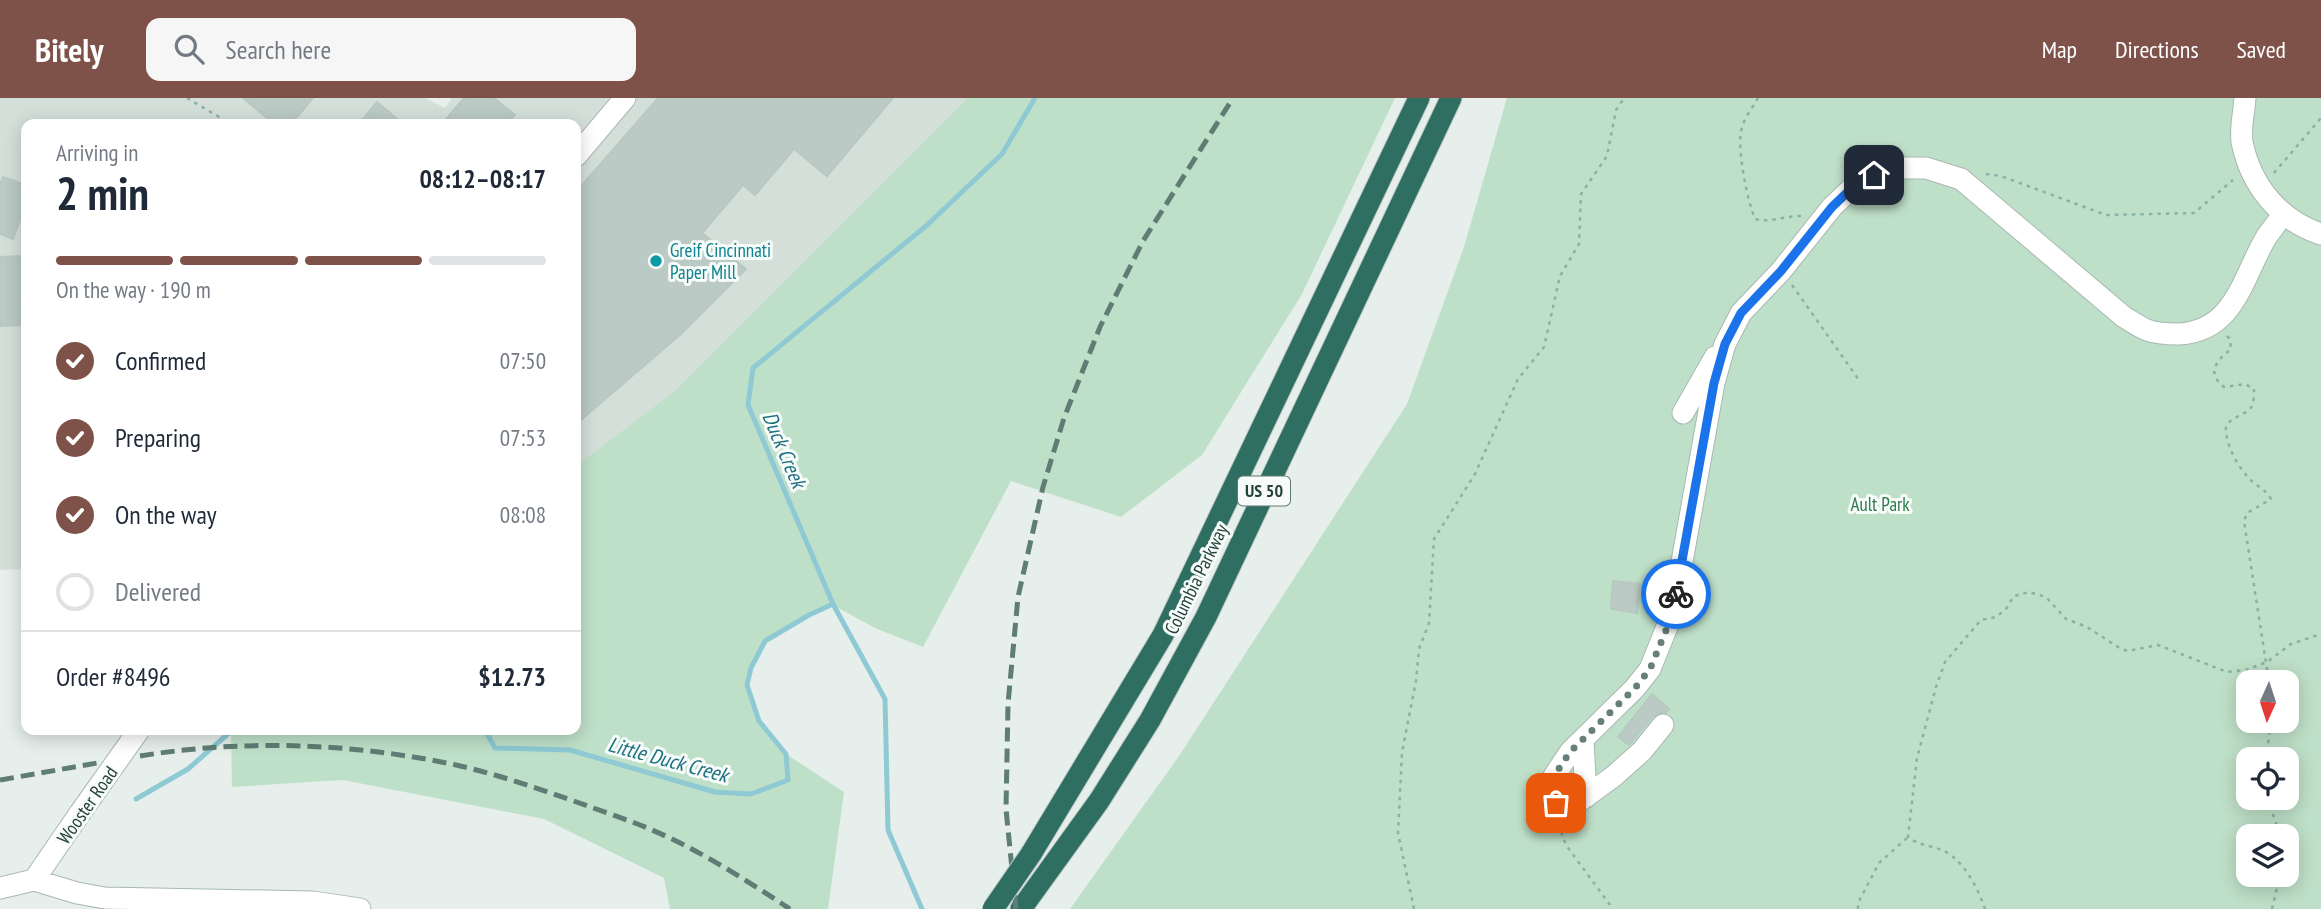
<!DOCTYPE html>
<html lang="en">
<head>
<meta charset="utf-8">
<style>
  body { margin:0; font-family:"PT Sans Narrow",sans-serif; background:#f6f6f7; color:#1f2937; height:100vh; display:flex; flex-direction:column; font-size:26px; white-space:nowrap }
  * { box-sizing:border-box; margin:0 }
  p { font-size:23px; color:#747a83 }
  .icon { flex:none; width:38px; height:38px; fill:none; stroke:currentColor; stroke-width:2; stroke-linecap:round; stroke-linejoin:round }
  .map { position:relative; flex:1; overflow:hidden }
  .sheet { position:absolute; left:21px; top:21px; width:560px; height:616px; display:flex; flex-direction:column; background:#fff; border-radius:14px; box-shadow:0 4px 18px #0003 }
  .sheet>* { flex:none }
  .needle { width:46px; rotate:183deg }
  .tools { position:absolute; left:2236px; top:572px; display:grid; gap:14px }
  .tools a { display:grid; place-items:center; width:63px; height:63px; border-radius:14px; background:#fff; box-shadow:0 4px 18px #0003; font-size:35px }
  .pin { position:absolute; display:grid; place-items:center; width:60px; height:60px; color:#fff; margin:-30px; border-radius:14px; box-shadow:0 4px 10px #0006 }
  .courier { position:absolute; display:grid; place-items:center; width:70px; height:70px; margin:-35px; border:5px solid #1a73e8; border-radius:50%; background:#fff; color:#222; box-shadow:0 2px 9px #0007 }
  .head em { font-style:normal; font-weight:700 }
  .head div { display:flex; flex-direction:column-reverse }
  .head { display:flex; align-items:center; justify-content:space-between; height:119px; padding:0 35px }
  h1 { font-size:46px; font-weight:700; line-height:52px }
  .bar { display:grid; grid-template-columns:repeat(4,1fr); gap:10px 7px; align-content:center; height:84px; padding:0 35px }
  .bar i { height:9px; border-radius:5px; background:#e0e1e3 }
  .bar .selected { background:#7f5249 }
  .bar p { grid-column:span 4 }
  .line { display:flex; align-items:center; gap:18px; padding:0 35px; border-top:2px solid #e0e1e3 }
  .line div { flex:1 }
  ol { padding:0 35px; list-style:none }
  li { display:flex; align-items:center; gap:21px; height:77px }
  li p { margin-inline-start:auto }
  li .icon { padding:7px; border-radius:50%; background:#7f5249; color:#fff; stroke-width:4 }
  li:last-child { color:#747a83 }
  li i { width:38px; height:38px; border:4px solid #e0e1e3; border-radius:50% }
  header { display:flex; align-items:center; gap:42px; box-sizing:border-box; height:98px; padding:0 35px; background:#7f5249; color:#fff }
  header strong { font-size:33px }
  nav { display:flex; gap:38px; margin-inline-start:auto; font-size:24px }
  .search { width:490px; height:63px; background:#f6f6f7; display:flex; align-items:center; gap:18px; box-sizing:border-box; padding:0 24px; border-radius:14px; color:#747a83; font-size:26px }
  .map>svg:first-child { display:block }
</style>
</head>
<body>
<header>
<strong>Bitely</strong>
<div class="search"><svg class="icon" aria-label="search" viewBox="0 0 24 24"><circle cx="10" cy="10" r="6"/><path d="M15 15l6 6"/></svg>Search here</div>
<nav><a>Map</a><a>Directions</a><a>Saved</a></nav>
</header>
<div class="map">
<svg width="2321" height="811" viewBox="0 0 2321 811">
  <rect width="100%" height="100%" fill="#e6efeb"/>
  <path fill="#d4dfda" d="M0 0H425L445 10 452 0H984L576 396V26H26V471L0 472Z"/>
  <path fill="#bfe0c8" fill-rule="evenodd" d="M968 0H1395L1302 196 1202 357 1121 419 1011 383 923 549 875 530 833 507 809 517 765 543 751 570 747 587 759 623 786 656 844 694 828 811H670L664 780 544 721 343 682 232 689 231 632H576V368L674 294Z
    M1507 0H2321V811H1070L1179 658 1407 306 1464 149ZM2249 584H2287V623H2249ZM2249 662H2287V700H2249ZM2249 738H2287V777H2249Z"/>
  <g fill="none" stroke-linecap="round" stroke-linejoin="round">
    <path stroke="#8ec9d4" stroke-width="5" d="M485 632 495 650 570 652 715 694 751 696 788 682 786 656 759 623 747 587 751 570 765 543 809 517 833 506
      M136 701 188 671 229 635 242 632
      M922 811 888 732 885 601 833 506 748 307 753 270 926 128 1002 56 1035 0"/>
  </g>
  <path fill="#bbcac4" stroke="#b8c9c2" stroke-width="2" d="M243 0H313L291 26H274Z
    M464 0H494L515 17 508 26H442Z
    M658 0H893L827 78 794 51 755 97 743 87 702 135 746 171 681 236 576 326V94Z
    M377 4 403 26H359Z
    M3 79 26 87V105L13 141 0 136V86Z
    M20 158 23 227 0 228V159Z
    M1613 483 1640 486 1637 515 1611 511Z
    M1652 596 1669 611 1666 615H1659L1653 618 1629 647 1618 639Z"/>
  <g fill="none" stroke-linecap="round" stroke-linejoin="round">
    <g stroke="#a8b8b2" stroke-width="23">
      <path id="minor" d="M2245 0C2244 14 2240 31 2242 44 2251 88 2279 122 2321 136
        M576 58 625 0
        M1683 315 1715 259
        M1663 627 1642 653 1614 678 1577 705 1567 708 1556 704 1551 696 1554 678 1570 654 1635 590 1650 571 1673 514 1714 285 1725 246 1741 215 1781 173 1832 109 1853 89 1874 77 1898 70H1926L1961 81 2124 219C2131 223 2139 229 2147 232 2157 236 2169 236 2179 236 2236 233 2243 177 2267 138 2272 131 2278 124 2283 116
        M1583 642 1586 699
        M34 782 77 795 105 800 313 804 360 811
        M34 782 80 715
        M0 790 34 782"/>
    </g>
    <g stroke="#c2cac8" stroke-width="23">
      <path id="highway" d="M1031 756 1163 537 1419 0
        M1021 811 1099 703 1150 622 1206 519 1451 0"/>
    </g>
    <path stroke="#86b3a5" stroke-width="2.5" stroke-dasharray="3.5 5" stroke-linecap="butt" d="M187 0 231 26
      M1758 0C1753 9 1745 19 1742 29 1736 48 1747 102 1755 121 1771 125 1784 118 1801 118
      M2274 75 2321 20
      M1986 76 2001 78 2106 117 2194 115 2233 82
      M1792 187 1859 282
      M2227 238 2230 241 2231 251C2216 263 2206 275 2224 289L2245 286 2254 291C2254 296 2254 304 2252 308 2246 319 2224 319 2226 333 2227 348 2237 367 2247 378 2255 388 2265 390 2271 401L2247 415 2244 423 2269 584
      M2266 662 2271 623
      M2267 700 2276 725 2277 738
      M1558 726 1566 747 1613 811
      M1414 811 1398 735 1402 654 1416 583 1419 551 1429 525 1434 441 1475 376 1518 281 1544 249 1560 178 1579 146 1581 96 1607 58 1616 12 1624 0
      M1858 811V805L1879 765 1908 739
      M1985 811C1978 790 1964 763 1944 753 1931 747 1919 748 1908 739L1917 660 1936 589 1945 564 1981 522 1996 519 2006 511 2014 498 2029 494 2046 499 2066 521 2087 529 2121 551 2128 553 2158 547 2227 574 2246 572 2267 564 2291 546 2321 536
      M2272 811 2280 777"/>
    <use href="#minor" stroke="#fff" stroke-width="21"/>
    <use href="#highway" stroke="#2f6f62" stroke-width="21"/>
    <path stroke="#5f7d75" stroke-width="5" stroke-dasharray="14 7" stroke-linecap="butt" d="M140 658C244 641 353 645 456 667 501 677 545 693 588 708 609 716 632 723 652 732 701 753 746 782 790 811
      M0 682 103 664
      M1016 811 1006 711 1008 606 1018 499 1043 389 1064 320 1100 229 1143 143 1233 0"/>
    <g stroke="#a8b8b2" stroke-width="23" stroke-linecap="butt">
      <path id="minor-bridge" d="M80 715 139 632"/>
    </g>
    <g stroke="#c2cac8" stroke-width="23" stroke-linecap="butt">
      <path id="highway-bridge" d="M993 811 1031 756"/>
    </g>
    <use href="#minor-bridge" stroke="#fff" stroke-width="21"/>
    <use href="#highway-bridge" stroke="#2f6f62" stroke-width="21"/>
  </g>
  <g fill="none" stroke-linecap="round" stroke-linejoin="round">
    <path stroke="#687f78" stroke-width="7" stroke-dasharray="0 12.6" d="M1556 705 1551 696 1554 678 1570 654 1635 590 1650 571 1667 530 1676 496"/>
    <path stroke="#1a73e8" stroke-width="9" d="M1676 496 1714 285 1725 246 1741 215 1781 173 1832 109 1853 89 1874 77"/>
  </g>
  <circle fill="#0f9aa8" stroke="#f7fbf9" stroke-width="2.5" cx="656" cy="163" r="7"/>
  <g text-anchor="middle" stroke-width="6" stroke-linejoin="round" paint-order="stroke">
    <rect fill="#f7fbf9" stroke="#637a73" stroke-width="2" x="1238" y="378.5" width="52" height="29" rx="5"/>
    <g font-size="18" font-weight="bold" fill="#24423a">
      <text x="1264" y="399">US 50</text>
    </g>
    <g font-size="19" fill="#0d838f" stroke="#f7fbf9" text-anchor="start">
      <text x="670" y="159">Greif Cincinnati<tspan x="670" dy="22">Paper Mill</tspan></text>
    </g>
    <g font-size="19" fill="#2d7a4b" stroke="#f7fbf9">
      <text x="1880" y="413">Ault Park</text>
    </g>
    <g font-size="19" fill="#24423a" stroke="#f7fbf9">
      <text transform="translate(1196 481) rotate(-64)" y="7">Columbia Parkway</text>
      <text transform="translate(87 707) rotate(-55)" y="7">Wooster Road</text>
    </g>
    <g font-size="21" font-style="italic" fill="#1c6f80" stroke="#f7fbf9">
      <text transform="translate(784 352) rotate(67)" y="7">Duck Creek</text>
      <text transform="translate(668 662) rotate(15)" y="7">Little Duck Creek</text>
    </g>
  </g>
</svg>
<div class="tools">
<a><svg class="needle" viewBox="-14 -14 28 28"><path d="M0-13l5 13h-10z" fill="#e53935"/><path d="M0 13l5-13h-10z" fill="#747a83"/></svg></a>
<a><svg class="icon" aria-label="locate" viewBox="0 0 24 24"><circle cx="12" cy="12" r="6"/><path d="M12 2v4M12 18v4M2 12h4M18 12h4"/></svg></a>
<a><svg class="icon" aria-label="layers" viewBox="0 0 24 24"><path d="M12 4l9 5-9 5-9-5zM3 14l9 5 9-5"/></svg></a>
</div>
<div class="pin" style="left:1556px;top:705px;background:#ea580c"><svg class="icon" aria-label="bag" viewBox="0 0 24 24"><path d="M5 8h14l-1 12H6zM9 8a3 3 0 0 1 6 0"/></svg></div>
<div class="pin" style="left:1874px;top:77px;background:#1f2937"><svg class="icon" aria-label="home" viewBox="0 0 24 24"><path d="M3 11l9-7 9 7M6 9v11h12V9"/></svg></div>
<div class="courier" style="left:1676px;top:496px"><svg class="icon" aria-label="bike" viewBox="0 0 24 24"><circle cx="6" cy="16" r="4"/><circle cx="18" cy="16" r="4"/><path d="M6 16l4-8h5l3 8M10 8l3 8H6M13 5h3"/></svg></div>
<section class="sheet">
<div class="head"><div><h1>2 min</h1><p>Arriving in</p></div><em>08:12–08:17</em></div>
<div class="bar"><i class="selected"></i><i class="selected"></i><i class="selected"></i><i></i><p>On the way · 190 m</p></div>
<ol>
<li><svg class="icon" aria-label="check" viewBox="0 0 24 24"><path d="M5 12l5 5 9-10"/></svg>Confirmed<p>07:50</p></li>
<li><svg class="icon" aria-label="check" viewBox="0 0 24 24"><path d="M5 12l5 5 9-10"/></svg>Preparing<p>07:53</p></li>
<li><svg class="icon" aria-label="check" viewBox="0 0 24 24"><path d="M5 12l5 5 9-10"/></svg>On the way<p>08:08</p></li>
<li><i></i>Delivered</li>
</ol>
<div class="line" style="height:91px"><div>Order #8496</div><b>$12.73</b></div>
</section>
</div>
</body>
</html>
